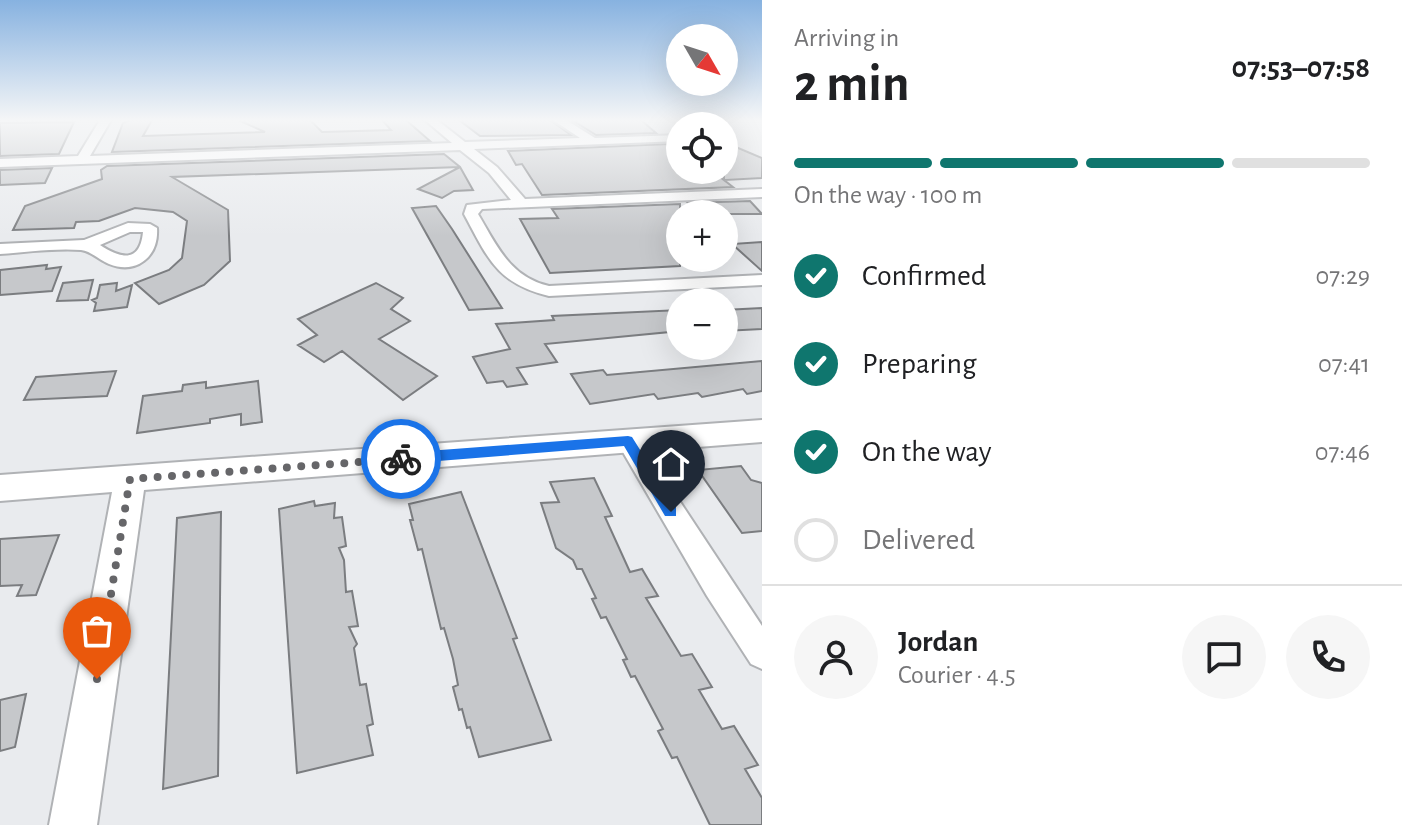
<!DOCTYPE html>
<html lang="en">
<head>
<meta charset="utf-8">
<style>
  body { margin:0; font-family:"Alegreya Sans",sans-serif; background:#f6f6f6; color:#202124; height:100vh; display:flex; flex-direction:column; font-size:30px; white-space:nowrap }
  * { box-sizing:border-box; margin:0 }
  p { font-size:26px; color:#757577 }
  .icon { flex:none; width:44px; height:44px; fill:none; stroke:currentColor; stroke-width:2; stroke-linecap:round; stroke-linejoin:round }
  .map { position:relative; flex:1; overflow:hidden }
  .drawer { display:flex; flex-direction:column; background:#fff; width:640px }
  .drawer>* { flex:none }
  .needle { width:52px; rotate:129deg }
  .buttons { position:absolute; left:666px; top:24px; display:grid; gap:16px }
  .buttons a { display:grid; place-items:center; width:72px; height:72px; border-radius:50%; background:#fff; box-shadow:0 8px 32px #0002; font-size:40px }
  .pin { position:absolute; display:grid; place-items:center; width:68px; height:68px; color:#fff; margin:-82px -34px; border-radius:50% 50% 50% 0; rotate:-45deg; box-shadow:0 0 8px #0007 }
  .pin .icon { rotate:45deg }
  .courier { position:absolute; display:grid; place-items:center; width:80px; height:80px; margin:-40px; border:6px solid #1a73e8; border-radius:50%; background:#fff; color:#222; box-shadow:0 2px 10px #0007 }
  .head em { font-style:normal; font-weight:700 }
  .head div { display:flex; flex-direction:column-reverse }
  .head { display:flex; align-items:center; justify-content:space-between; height:136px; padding:0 32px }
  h1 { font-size:52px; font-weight:700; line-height:60px }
  .bar { display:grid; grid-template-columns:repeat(4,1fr); gap:12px 8px; align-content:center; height:96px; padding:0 32px }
  .bar i { height:10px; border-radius:6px; background:#e0e0e0 }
  .bar .on { background:#0f766e }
  .bar p { grid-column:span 4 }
  .line { display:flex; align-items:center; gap:20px; padding:0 32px; border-top:2px solid #e0e0e0 }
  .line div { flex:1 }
  .round { display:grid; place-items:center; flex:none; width:84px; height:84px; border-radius:42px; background:#f6f6f6 }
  ol { padding:0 32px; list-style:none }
  li { display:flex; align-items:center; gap:24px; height:88px }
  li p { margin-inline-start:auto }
  li .icon { padding:8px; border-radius:50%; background:#0f766e; color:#fff; stroke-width:4 }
  li:last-child { color:#757577 }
  li i { width:44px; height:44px; border:4px solid #e0e0e0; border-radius:50% }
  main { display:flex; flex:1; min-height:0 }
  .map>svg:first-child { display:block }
</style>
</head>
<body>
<main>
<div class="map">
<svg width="762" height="825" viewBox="0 0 762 825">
  <rect width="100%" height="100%" fill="#e9ebee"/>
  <path fill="#c6c8cb" stroke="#7b7d80" stroke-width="2" d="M131 120H152L143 136 265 132 238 120H310L322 132 391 130 382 120H406L430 141 112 152 123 123Z
    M459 120H550L571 135 480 136Z
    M572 120H641L656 133 596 135Z
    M74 122 59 154 0 156V123Z
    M724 142 762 158V178L724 180 733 187 542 195 522 164 516 165 508 151 669 144 680 153V170L712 171 724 180Z
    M444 154 460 167 473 190 454 191 442 198 418 189 460 167 172 177 228 210 230 261 204 285 159 304 135 283 169 270 182 258 187 221 173 212 135 208 99 221 76 222 74 228 13 230 25 206 102 179 101 170 107 166Z
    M52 168 45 183 0 185V170Z
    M750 201 762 214H700L688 203Z
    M680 204V266L550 273 520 219 558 218 552 209Z
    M436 206 452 229 502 308 469 310 412 208Z
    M762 242V271L732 244Z
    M47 265 46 269 61 267 52 291 0 295V270Z
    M93 280 88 300 57 301 63 283Z
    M117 283 116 291 132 285 127 307 94 311 96 303 92 300 97 298 100 285Z
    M376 283 403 298 391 309 410 321 379 339 437 376 403 400 342 351 324 362 298 345 317 335 298 319Z
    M762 308V329L724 331V310Z
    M680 310V331L545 344 557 362 517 368 527 384 507 387 503 381 487 383 473 357 510 349 496 324 554 320 552 316Z
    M762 361V391L747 394 743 389 702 397 698 393 658 399 654 394 590 404 571 374 603 370 607 375Z
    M116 371 107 396 24 400 36 377Z
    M258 381 262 422 241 425V414L210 419V423L137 433 143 396 182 391 183 385 206 382V388Z
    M741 466 751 480 762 483V531L742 533 698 470Z
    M594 478 612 516 605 517 630 572 642 569 658 596 646 598 681 656 692 654 712 687 699 690 722 729 734 726 758 765 745 769 762 798V825H710L677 757 672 758 658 731 663 729 635 676 631 677 623 660 627 659 606 617 601 618 592 599 596 598 582 569H577L573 560 556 548 541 503 559 502 550 482Z
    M461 492 517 638 513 639 551 740 479 757 470 727 467 728 462 709 459 710 453 687 458 685 453 659 444 628 441 629 422 549 418 550 410 520H413L409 504Z
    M314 501 315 506 335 503 334 518 342 517 346 546 339 548 344 560 346 592 352 591 358 626 349 627 357 644 354 648 360 685 366 684 373 724 367 726 373 755 297 773 279 509Z
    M221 512 218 776 163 789 177 518Z
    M59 535 36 595 17 596 22 585 0 586V539Z
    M26 694 15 747 0 751V700Z"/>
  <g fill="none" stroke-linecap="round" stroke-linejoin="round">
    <g stroke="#b0b2b5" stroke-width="4">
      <path id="minor" d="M100 120H111L90 156 452 143 425 120H437L465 142 580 138 553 120H566L595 138 680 135V141L474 149 497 167 525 199 762 189V197L482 209 478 214C497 246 510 277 549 286L762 275V285L549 296C496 283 488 258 464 214L467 205 511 200 489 173 460 150 0 167V159L78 156Z
        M682 120H696L704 126H691Z
        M128 223 150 224 157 228C159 257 136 275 109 264 99 260 91 251 81 250 55 248 26 252 0 254V244L84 240ZM130 232H143C140 264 120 258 100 245Z
        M628 432 636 435 762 626V669L751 664 707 596 620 447 616 441 620 435Z"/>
    </g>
    <g stroke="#b0b2b5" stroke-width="4">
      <path id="tertiary" d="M762 420V442L144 490 97 825H49L112 492 0 501V475Z"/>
    </g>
    <use href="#minor" fill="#fff" fill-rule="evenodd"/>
    <use href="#tertiary" fill="#fff" fill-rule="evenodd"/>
  </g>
  <linearGradient id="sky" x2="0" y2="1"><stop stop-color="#87b2e0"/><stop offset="0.51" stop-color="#f5f6f7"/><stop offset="1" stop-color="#f5f6f7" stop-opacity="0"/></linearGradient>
  <rect width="762" height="236" fill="url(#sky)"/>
  <path fill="#1a73e8" d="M628 436 632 437 676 507V516H665L624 446 401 464 394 459 401 453Z"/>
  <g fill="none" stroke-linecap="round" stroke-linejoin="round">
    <path stroke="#666669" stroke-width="8" stroke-dasharray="0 14.4" d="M97 679 130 479 401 459"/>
  </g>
</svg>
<div class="buttons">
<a><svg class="needle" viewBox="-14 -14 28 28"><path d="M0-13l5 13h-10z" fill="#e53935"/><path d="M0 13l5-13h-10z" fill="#757577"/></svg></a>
<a><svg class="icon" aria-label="locate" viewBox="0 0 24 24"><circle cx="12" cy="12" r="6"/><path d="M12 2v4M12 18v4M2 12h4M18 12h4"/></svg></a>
<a>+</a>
<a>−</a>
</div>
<div class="pin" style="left:97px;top:679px;background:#ea580c"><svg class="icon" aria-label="bag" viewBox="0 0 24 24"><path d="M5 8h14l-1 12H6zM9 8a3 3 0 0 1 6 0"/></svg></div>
<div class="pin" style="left:671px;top:512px;background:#1f2937"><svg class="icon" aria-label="home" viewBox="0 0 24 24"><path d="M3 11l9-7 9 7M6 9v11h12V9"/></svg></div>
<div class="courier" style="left:401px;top:459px"><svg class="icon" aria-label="bike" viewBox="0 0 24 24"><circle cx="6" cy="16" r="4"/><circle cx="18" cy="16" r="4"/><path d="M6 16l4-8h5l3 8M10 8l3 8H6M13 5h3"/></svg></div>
</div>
<section class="drawer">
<div class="head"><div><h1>2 min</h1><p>Arriving in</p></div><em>07:53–07:58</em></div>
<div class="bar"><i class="on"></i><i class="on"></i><i class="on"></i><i></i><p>On the way · 100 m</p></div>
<ol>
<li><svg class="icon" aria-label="check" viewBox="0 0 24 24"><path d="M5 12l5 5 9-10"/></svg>Confirmed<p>07:29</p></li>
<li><svg class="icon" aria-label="check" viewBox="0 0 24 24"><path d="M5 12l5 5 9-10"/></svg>Preparing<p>07:41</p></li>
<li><svg class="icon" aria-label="check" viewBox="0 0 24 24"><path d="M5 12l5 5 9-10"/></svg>On the way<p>07:46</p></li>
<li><i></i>Delivered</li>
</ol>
<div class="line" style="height:144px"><a class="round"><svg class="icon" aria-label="person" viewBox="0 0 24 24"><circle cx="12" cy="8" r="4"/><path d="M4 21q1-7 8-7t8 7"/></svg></a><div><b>Jordan</b><p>Courier · 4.5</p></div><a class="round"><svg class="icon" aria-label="chat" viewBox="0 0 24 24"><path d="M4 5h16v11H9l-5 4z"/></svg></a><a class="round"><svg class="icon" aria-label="phone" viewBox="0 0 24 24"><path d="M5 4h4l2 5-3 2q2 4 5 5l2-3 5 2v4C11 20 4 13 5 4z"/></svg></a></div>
</section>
</main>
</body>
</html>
